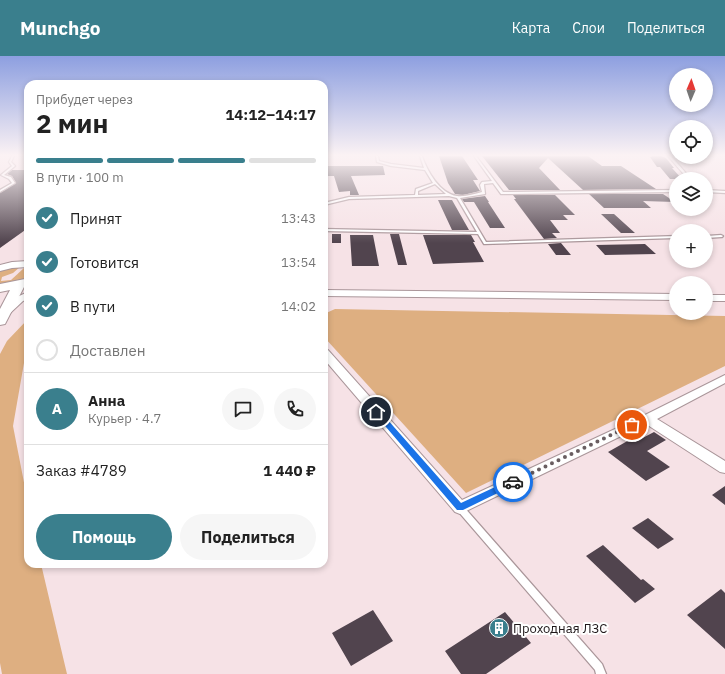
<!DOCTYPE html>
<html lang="ru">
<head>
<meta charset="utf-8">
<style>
  body { margin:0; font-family:"IBM Plex Sans",sans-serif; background:#f6f6f6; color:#222; height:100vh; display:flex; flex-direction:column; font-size:15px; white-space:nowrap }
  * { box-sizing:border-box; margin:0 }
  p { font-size:13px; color:#767676 }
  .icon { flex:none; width:22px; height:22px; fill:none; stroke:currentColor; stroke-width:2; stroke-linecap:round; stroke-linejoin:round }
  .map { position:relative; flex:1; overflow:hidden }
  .drawer { position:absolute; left:24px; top:24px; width:304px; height:488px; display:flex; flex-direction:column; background:#fff; border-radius:12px; box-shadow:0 2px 6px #0003 }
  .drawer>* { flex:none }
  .needle { width:26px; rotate:2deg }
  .buttons { position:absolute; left:669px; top:12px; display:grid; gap:8px }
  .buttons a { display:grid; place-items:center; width:44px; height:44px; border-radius:50%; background:#fff; box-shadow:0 2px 6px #0003; font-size:20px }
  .pin { position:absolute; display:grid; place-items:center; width:34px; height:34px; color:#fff; margin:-17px; border:2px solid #fff; border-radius:50%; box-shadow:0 1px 4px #0007 }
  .courier { position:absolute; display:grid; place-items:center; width:40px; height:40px; margin:-20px; border:3px solid #1a73e8; border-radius:50%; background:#fff; color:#222; box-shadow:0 1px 5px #0007 }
  .summary em { font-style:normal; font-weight:800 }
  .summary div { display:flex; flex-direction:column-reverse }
  .summary { display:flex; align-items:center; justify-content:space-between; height:68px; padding:0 12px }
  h1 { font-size:26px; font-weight:800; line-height:30px }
  .bar { display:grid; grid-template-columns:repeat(4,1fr); gap:6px 4px; align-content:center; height:48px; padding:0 12px }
  .bar i { height:5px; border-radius:3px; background:#e0e0e0 }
  .bar .active { background:#3a7f8d }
  .bar p { grid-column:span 4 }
  .line { display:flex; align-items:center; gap:10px; padding:0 12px; border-top:1px solid #e0e0e0 }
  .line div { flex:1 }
  .round { display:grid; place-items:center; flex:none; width:42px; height:42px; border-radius:21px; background:#f6f6f6 }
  ol { padding:0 12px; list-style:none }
  li { display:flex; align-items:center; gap:12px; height:44px }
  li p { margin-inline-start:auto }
  li .icon { padding:4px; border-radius:50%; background:#3a7f8d; color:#fff; stroke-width:4 }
  li:last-child { color:#767676 }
  li i { width:22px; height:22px; border:2px solid #e0e0e0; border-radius:50% }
  .button { display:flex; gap:8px; margin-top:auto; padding:8px 12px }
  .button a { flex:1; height:46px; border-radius:24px; background:#3a7f8d; color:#fff; font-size:16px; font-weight:800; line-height:46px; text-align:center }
  .button a+a { background:#f6f6f6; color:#222 }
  header { display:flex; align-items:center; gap:24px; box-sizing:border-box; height:56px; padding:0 20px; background:#3a7f8d; color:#fff }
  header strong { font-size:19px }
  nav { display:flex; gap:22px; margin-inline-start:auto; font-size:14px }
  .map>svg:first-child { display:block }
</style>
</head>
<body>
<header>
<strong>Munchgo</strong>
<nav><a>Карта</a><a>Слои</a><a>Поделиться</a></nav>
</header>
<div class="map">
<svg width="725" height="618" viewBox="0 0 725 618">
  <rect width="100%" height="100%" fill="#f6e2e6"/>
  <path fill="#deaf81" d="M20 211 13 217 2 221 1 225 11 224 24 212 28 211V223L18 227 0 231V213Z
    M335 253 725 260V310L466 437 324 281V258Z
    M27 264H28V299L24 307 13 370 28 447V508H41L67 618H2L0 607V298L7 285Z"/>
  <path fill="#51444e" d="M439 100H462L478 124H473L480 135 463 139 455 138 448 127Z
    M482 100H588L602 110H621L656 133 583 134 548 102 539 112 560 134H509Z
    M651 100H661L666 102 674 112H672L682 123H670L660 111H657L650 101H652Z
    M324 110H383L385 119 351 120 359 139H350V135L339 136 334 120H324Z
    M12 114H28V172L0 192V137L16 127 12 120 7 118Z
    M589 138H663L675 146 643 145 651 152H604Z
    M513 139H555L575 159H563L568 164H550L560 177H552L557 182 544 183 514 143H516Z
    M485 140 489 146H488L505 172H490L474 146H464L462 143Z
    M438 144H452L469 174H452Z
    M601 158H614L635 177H621Z
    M332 178H341V187H332Z
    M390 178H399L407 209H398Z
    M350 179H373L379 210H352Z
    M423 179H471L475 186H473L484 206 433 208Z
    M561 187 571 199H556L548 188Z
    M645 188 656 198 605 199 596 189Z
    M654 376 666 384 647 395 670 411 646 425 608 396 631 383 635 386Z
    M725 430V449L712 439Z
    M648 462 674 483 658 493 632 472Z
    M603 489 641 524 643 523 655 533 635 547 586 500Z
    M721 533 725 537V593L687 559Z
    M373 554 393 585 351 610 332 577Z
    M505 556 531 587 486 618H461L445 595Z"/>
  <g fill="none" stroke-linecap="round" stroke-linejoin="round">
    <g stroke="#aa969a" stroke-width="2.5">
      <path id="lane" d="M12 100H14L11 106 15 110 4 119 11 121 15 127 0 136V134L12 127 9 123 1 119 12 110 9 106Z
        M376 100H378L379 105 391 108 424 112 420 100H422C427 115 440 138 457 140 465 141 474 138 482 136L480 129 482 126 492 125 474 100H476L503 136 676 134V136L502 138H501L493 127 484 128V129L485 138 460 142 486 186 676 180V182L485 188H484L478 178 324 175V173L477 176 457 142 449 140 349 143 324 149V147L349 141 415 139 416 133 433 127 425 114 391 110 377 106ZM435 128 446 138 418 139V135Z
        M668 100H671L691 123H688Z
        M706 134 725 135V137L706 136Z
        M721 179 723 180 722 181 706 182V180Z
        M460 449 463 450 602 608 606 618H596L595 614 457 454 456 452 457 450Z"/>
    </g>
    <g stroke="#aa969a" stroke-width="2">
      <path id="street" d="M324 234 676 238V244L324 240Z
        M28 236V243L23 245 7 260H1V256L17 241Z
        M706 239H725V245H706Z
        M324 293 328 294 462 444 643 360 725 319V327L657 363 725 405V417L720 416 646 368 460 458 455 456 324 303Z"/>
    </g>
    <g stroke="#aa969a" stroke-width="2">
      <path id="secondary" d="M28 205V211L12 212 0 215V209L12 206Z
        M25 223 28 224V230L24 231 5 268 0 269V253L10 234 0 236V228Z"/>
    </g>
    <use href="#lane" fill="#fff" fill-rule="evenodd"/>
    <use href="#street" fill="#fff" fill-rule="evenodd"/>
    <use href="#secondary" fill="#fff" fill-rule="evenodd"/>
  </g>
  <linearGradient id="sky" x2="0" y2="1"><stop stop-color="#8d9fe0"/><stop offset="0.53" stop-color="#fbf2f4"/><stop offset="1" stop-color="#fbf2f4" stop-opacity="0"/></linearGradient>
  <rect width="725" height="187" fill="url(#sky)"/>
  <path fill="#1a73e8" d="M376 353 379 354 461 447 510 424 513 423 518 426 516 428 463 454H457L374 357V354Z"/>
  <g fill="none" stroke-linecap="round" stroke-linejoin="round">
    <path stroke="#6a5e61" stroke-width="4" stroke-dasharray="0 7.2" d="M513 426 632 369"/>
  </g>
  <defs>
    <g id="building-disc" transform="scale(1)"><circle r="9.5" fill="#3a7f8d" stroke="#fff"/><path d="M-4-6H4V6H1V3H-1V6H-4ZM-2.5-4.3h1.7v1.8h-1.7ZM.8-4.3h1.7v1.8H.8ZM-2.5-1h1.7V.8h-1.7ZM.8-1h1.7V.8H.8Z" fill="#fff"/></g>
  </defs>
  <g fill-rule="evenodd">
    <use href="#building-disc" x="499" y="572"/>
  </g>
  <g text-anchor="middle" stroke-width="4" stroke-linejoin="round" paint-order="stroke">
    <g font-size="13" fill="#1e1719" stroke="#fff" text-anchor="start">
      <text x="513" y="577">Проходная ЛЗС</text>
    </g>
  </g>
</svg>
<div class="buttons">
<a><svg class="needle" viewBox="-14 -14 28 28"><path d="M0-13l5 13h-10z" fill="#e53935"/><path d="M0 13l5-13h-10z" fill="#767676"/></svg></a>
<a><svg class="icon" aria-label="locate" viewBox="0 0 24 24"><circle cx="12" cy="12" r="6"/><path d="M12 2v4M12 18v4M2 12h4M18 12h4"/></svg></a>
<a><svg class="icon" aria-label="layers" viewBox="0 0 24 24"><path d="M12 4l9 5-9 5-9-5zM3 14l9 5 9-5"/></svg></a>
<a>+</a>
<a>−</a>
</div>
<div class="pin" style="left:632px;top:369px;background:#ea580c"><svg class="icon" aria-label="bag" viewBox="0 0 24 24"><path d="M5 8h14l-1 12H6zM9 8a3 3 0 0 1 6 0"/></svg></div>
<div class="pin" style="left:376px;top:356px;background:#1f2937"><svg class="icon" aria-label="home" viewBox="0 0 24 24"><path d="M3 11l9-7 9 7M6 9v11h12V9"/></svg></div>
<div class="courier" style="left:513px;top:426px"><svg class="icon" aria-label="car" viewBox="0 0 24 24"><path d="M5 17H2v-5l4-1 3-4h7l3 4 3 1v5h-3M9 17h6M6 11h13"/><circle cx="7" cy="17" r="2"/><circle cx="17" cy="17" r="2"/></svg></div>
<section class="drawer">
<div class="summary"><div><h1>2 мин</h1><p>Прибудет через</p></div><em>14:12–14:17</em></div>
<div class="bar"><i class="active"></i><i class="active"></i><i class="active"></i><i></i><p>В пути · 100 m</p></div>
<ol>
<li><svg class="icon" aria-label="check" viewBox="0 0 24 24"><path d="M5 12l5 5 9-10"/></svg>Принят<p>13:43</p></li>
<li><svg class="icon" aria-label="check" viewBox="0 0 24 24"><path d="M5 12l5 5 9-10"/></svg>Готовится<p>13:54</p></li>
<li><svg class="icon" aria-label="check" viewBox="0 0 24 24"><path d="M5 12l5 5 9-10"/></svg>В пути<p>14:02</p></li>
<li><i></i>Доставлен</li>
</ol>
<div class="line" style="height:72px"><b class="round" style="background:#3a7f8d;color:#fff">А</b><div><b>Анна</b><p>Курьер · 4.7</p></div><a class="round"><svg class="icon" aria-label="chat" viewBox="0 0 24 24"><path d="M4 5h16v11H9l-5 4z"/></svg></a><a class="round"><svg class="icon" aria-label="phone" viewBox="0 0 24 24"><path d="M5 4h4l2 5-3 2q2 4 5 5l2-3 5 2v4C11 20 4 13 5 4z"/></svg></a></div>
<div class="line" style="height:52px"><div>Заказ #4789</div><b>1 440 ₽</b></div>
<div class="button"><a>Помощь</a><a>Поделиться</a></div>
</section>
</div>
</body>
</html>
